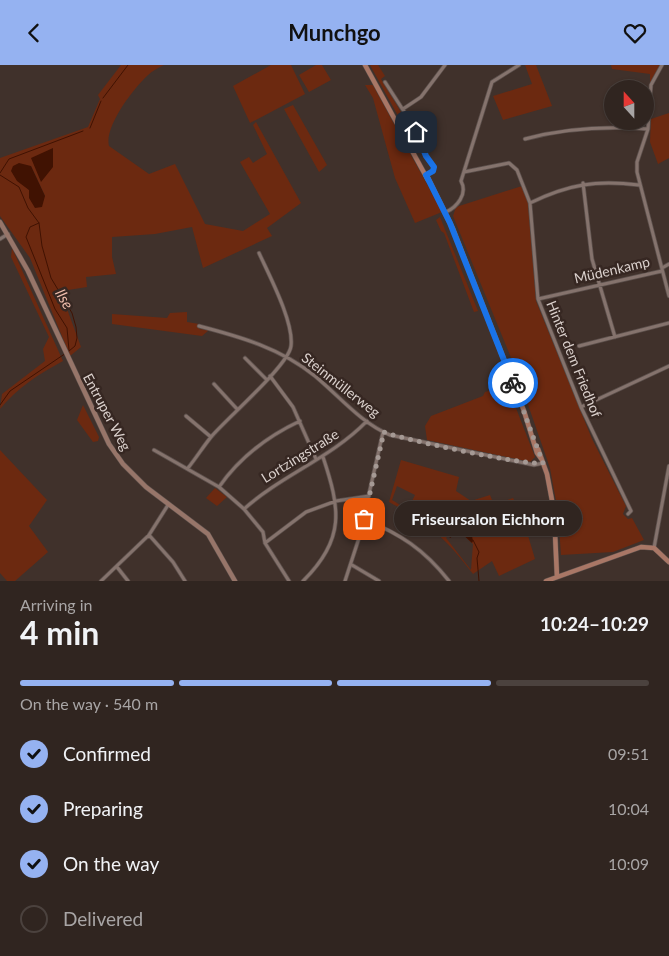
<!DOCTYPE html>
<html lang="en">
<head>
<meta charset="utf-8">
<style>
  body { margin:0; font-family:Lato,sans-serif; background:#3c312d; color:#f1f3f6; height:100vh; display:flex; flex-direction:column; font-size:19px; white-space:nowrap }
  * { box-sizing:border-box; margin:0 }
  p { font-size:16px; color:#a8a5a5 }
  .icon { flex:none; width:28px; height:28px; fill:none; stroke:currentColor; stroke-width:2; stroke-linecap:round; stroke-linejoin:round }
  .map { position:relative; height:516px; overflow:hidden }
  .panel { display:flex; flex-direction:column; background:#302520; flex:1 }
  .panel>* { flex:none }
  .needle { width:32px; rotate:339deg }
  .tools { position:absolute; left:604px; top:15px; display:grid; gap:10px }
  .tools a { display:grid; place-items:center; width:50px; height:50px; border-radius:50%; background:#302520; box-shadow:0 1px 4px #0004,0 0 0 1px #4b423e; font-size:25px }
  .pin { position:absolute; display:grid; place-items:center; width:42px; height:42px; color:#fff; margin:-21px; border-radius:10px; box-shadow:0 2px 8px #0006 }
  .courier { position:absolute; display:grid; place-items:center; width:50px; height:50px; margin:-25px; border:4px solid #1a73e8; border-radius:50%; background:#fff; color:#222; box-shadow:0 1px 6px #0007 }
  .bubble { position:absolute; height:35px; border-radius:18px; background:#302520; box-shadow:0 1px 4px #0004,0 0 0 1px #4b423e; font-size:16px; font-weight:700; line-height:35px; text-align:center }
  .head em { font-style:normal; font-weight:700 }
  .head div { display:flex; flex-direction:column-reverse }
  .head { display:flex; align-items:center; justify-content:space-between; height:85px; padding:0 20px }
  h1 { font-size:32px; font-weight:700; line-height:38px }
  .bar { display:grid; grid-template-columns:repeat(4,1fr); gap:8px 5px; align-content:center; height:60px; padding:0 20px }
  .bar i { height:6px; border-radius:4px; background:#4b423e }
  .bar .current { background:#95b2f1 }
  .bar p { grid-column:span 4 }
  ol { padding:0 20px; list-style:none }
  li { display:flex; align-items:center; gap:15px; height:55px }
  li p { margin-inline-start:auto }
  li .icon { padding:5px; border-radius:50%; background:#95b2f1; color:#111; stroke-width:4 }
  li:last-child { color:#a8a5a5 }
  li i { width:28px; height:28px; border:2px solid #4b423e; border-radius:50% }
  header { display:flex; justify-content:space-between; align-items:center; height:65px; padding:0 20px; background:#95b2f1; color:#111; font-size:22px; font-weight:700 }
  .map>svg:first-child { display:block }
</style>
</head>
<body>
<header><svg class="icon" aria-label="back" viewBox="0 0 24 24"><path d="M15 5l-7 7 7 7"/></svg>Munchgo<svg class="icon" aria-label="heart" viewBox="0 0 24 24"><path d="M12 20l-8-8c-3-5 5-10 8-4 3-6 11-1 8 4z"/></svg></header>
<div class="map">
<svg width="669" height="516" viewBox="0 0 669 516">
  <rect width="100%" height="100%" fill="#40312b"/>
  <path fill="#6c2910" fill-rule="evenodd" d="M121 0H164C158 3 152 6 147 11 133 24 104 62 109 81L149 109 175 99 205 159 243 166 270 149 240 97 249 92 253 98 267 89 253 60 256 57 301 138 267 163 272 171 203 203 192 162 155 169 112 172V192L116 209 86 212 87 222 68 225 63 233 81 282 70 291 30 193 0 151V93L88 62 100 34 98 30ZM31 101 45 131 29 133V125L25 121Z
    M271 0H291L305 29 250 58 233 21Z
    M316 0H322L331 15 309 27 299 10Z
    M370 0H378L385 11 381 14 410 62 421 86 418 87Z
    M525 0H536L552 41 503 55 493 31 532 19Z
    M611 0H661L650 21V9L612 4Z
    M365 20H373L442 147 415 158 395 113 373 33Z
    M293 40 327 100 319 107 284 44Z
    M669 48V93L658 99 650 77 651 54Z
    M522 121 528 138 536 236 592 374 626 441 623 449 628 454 632 453 644 475 613 487 561 490 558 447 550 403 516 305 453 151 456 142Z
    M440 152 478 246 474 247 444 168 441 166 436 155Z
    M12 183 63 296C39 309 17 323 0 344L2 329 45 296 43 284 49 272 11 192Z
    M187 247V257L199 259V264L209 265 202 271 112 259V249L167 253 170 248Z
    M507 320 535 392 530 397 427 375 425 361 431 351 483 331 485 327Z
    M83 340 99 372 98 376 93 377 77 355Z
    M0 385 47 435 29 461 48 487 15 516H7L0 508Z
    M401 395 459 412 456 426 471 436 490 430 494 440 513 433 521 447 535 494 499 511 492 496 473 509C444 471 430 460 389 437ZM397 421 415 430 412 436 422 442 418 451 392 435ZM459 466 473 479 471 505 446 473 448 471H454Z
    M215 423 227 432 217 441 206 433Z"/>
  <path fill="#401202" d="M53 83V102L41 117 31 93Z
    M19 98 31 101 45 131 42 142 35 143 29 133V125L17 116 11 106 13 101Z
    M451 462 462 463 472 471 473 476 472 478 459 466 450 473 447 467Z"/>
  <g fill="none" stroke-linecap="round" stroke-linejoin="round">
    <path stroke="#401202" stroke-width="1" d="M103 33 128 0
      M90 63 101 36
      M0 108 9 94 83 66
      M0 110 19 122 28 143 39 158 42 181 51 213 72 248 76 262 77 273 75 281 69 286 10 326 0 340
      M39 158 30 162 26 172 55 244 67 263 69 285
      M473 475 479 487 477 493 479 516"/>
    <g stroke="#5c504c" stroke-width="4.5">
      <path id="minor" d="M662 0 651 20 648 64 637 97V107L669 231
        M385 17 414 62 426 91 434 102 433 107 426 110
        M403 44 421 32 445 0
        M525 74C566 63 606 61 648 64
        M464 107 509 98 517 105 530 138 538 234 581 342 631 446 628 449
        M583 118 592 194 615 272
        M530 138C569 119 596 115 639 120
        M446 147C457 142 468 129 461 116L492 17 519 0
        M0 174 8 169
        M662 203 669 199
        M538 234 662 206
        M199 261C241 272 280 283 315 311 339 331 361 358 390 370L534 400 543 398
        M579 281 669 258
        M245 293 267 315
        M270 311 293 342 316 394
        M214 319 237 344
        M581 342 669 301
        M186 351 211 372
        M154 385 219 422 244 444 263 467 265 478 289 516
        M188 403C196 393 203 382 211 372 226 354 289 300 291 281 294 257 269 210 259 188
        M219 422C240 392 266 372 300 356
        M244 444C282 410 331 393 367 356
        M364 454C400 469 424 484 449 516
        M149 470 173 497 185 516
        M265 478 306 447 336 436 369 431
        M654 483 669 401
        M352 500 379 516
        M117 502 128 516
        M101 516 149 470 168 440
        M303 516C346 474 340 443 323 392
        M345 516 359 473 383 367"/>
    </g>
    <g stroke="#5c504c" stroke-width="5.5">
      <path id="secondary" d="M0 157 28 206 109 379 123 399 146 422 208 469 235 516"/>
    </g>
    <g stroke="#5c504c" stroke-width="5.5">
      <path id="primary" d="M365 0 428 115
        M428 113 453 164 524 346 537 388 542 395
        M538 384 547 409 554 446 557 512
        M546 516 641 482 654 483 669 497"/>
    </g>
    <use href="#minor" stroke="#85736d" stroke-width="3"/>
    <use href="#secondary" stroke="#977569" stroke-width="4.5"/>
    <use href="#primary" stroke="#a97766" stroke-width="4.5"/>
  </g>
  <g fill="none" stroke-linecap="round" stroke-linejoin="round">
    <path stroke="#a59994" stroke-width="5" stroke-dasharray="0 9" d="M364 454 384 367C399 374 534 402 543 398L513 318"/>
    <path stroke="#1a73e8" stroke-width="6" d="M416 67 426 91 434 102 433 106 426 110 450 158 513 318"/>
  </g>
  <g text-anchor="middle" stroke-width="5" stroke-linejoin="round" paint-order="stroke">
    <g font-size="14" fill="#dbd1cd" stroke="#362722">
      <text transform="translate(612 205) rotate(-13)" y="5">Müdenkamp</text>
      <text transform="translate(574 294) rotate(68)" y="5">Hinter dem Friedhof</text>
      <text transform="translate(341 320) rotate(38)" y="5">Steinmüllerweg</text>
      <text transform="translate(107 347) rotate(62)" y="5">Entruper Weg</text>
      <text transform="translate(300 391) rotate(-32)" y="5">Lortzingstraße</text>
    </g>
    <g font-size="15" font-style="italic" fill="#f0bead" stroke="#362722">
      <text transform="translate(64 234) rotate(60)" y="5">Ilse</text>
    </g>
  </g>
</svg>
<div class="tools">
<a><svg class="needle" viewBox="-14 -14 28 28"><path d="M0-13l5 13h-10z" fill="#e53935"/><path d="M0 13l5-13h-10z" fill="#a8a5a5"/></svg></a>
</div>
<div class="pin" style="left:364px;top:454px;background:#ea580c"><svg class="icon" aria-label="bag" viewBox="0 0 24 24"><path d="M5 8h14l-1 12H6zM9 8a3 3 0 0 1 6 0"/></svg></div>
<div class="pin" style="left:416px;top:67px;background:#1f2937"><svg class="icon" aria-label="home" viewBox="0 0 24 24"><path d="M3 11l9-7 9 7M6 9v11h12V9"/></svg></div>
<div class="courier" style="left:513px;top:318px"><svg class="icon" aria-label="bike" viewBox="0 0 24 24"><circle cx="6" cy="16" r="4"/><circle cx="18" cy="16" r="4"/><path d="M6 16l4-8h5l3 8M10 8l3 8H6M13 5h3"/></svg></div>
<div class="bubble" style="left:394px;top:436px;width:188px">Friseursalon Eichhorn</div>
</div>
<section class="panel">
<div class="head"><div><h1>4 min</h1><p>Arriving in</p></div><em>10:24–10:29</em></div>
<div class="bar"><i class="current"></i><i class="current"></i><i class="current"></i><i></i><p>On the way · 540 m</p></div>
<ol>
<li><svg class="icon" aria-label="check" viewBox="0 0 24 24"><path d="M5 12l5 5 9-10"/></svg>Confirmed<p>09:51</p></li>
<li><svg class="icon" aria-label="check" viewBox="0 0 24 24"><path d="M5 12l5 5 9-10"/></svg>Preparing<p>10:04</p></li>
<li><svg class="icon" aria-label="check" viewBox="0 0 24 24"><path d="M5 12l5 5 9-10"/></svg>On the way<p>10:09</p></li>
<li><i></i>Delivered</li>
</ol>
</section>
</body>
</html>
